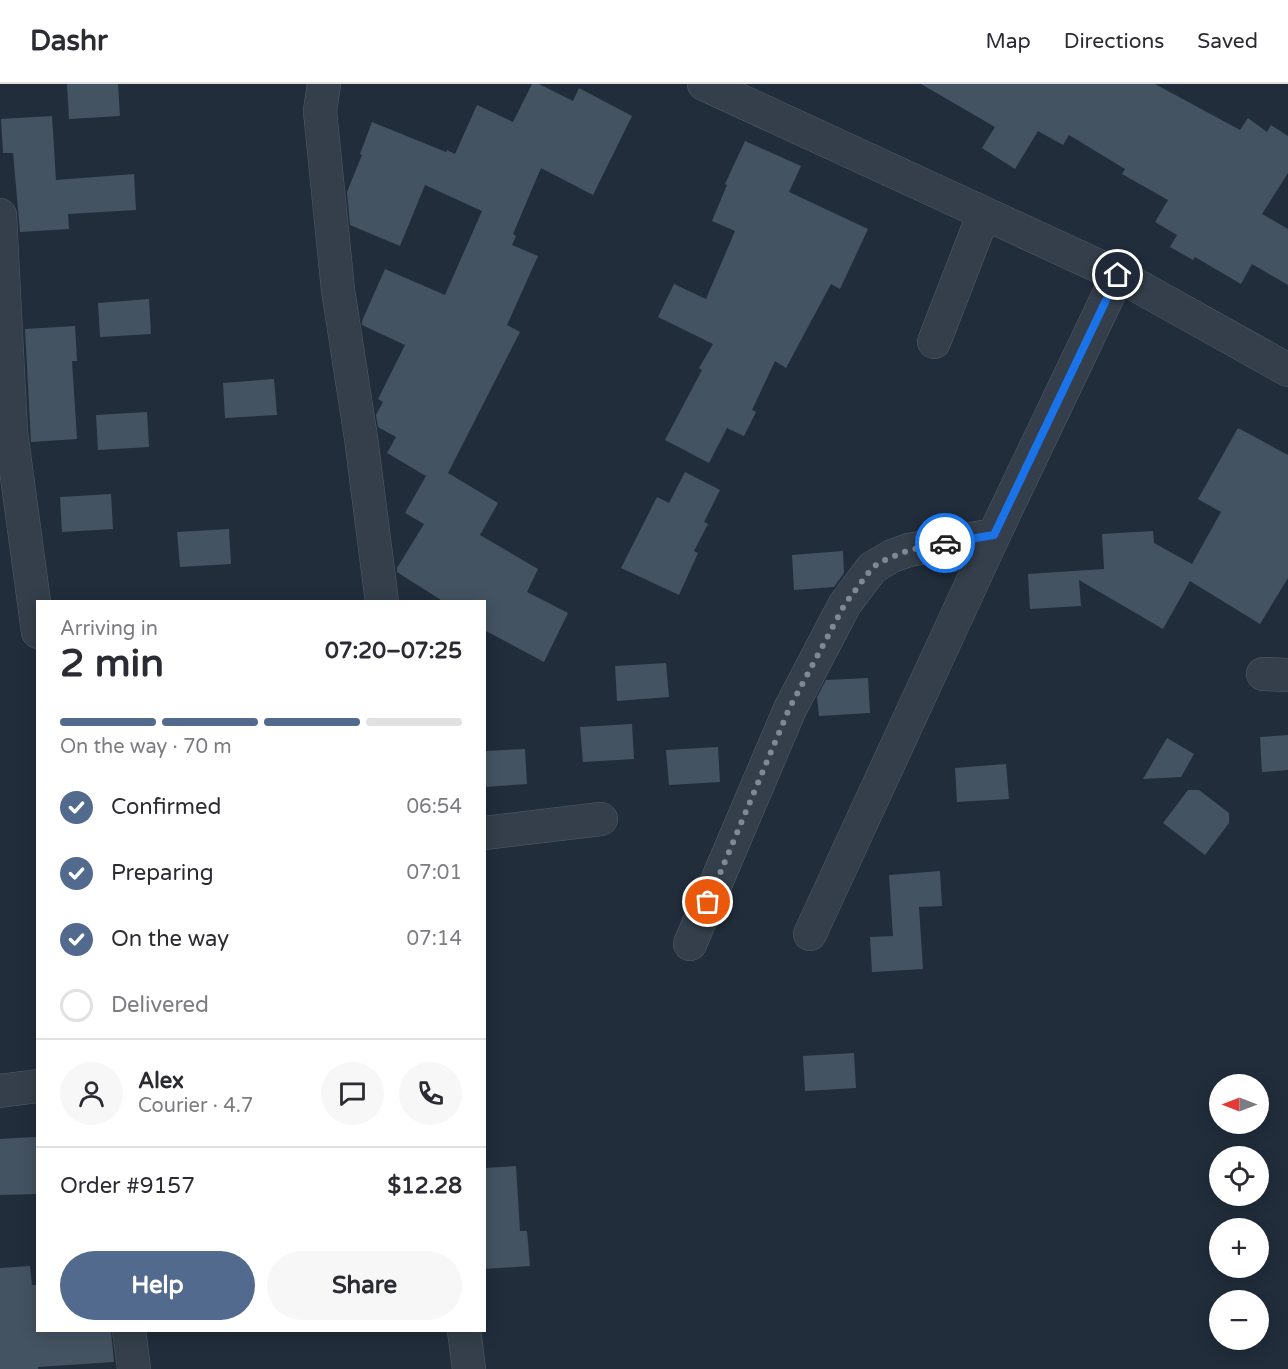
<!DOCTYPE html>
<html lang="en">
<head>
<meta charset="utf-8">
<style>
  body { margin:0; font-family:"Varela Round",sans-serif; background:#f7f7f7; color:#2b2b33; height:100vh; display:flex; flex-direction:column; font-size:22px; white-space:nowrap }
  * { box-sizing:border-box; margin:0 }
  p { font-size:20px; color:#7c7c81 }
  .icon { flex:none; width:33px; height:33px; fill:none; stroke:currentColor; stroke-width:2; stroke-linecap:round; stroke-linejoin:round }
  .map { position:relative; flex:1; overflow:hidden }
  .side { position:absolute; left:36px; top:516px; width:450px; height:732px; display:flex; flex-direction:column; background:#fff; border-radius:0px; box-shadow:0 3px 15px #0003 }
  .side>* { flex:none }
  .needle { width:39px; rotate:270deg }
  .tools { position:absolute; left:1209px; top:990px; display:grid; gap:12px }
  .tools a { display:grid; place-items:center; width:60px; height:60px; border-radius:50%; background:#fff; box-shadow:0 3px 15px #0003; font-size:30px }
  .pin { position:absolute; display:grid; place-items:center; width:51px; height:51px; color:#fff; margin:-26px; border:3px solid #fff; border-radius:50%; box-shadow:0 2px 6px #0007 }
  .courier { position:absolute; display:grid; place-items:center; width:60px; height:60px; margin:-30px; border:4px solid #1a73e8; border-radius:50%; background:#fff; color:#222; box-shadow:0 2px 8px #0007 }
  .summary em { font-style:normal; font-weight:700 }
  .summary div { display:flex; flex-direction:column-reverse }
  .summary { display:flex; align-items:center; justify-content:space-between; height:102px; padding:0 24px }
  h1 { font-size:39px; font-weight:700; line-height:45px }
  .bar { display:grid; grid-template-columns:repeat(4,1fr); gap:9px 6px; align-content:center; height:72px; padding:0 24px }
  .bar i { height:8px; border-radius:4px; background:#e1e1e2 }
  .bar .active { background:#516a8e }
  .bar p { grid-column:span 4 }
  .line { display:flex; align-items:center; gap:15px; padding:0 24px; border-top:2px solid #e1e1e2 }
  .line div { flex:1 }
  .round { display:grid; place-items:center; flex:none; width:63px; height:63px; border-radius:32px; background:#f7f7f7 }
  ol { padding:0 24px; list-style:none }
  li { display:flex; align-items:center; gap:18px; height:66px }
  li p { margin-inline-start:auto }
  li .icon { padding:6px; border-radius:50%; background:#516a8e; color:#fff; stroke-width:4 }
  li:last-child { color:#7c7c81 }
  li i { width:33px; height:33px; border:3px solid #e1e1e2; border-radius:50% }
  .primary-button { display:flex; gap:12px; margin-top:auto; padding:12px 24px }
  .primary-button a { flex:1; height:69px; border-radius:36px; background:#516a8e; color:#fff; font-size:24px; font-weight:700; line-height:69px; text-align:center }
  .primary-button a+a { background:#f7f7f7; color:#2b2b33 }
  header { display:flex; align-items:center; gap:36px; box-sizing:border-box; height:84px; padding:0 30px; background:#fff; border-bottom:2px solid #e1e1e2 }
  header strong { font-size:28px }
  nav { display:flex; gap:33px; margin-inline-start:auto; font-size:21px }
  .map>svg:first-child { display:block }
</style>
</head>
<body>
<header>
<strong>Dashr</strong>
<nav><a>Map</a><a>Directions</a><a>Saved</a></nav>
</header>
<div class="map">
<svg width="1288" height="1285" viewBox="0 0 1288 1285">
  <rect width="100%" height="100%" fill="#212d3b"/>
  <path fill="#445362" d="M67 0H118L120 32 69 35Z
    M532 0H539L573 17 579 4 632 32 593 111 541 84 513 150 516 152 512 161 538 172 507 241 520 248 448 389 498 419 480 451 538 485 527 508 568 529 544 578 484 546V518H444L397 488V484L424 440 405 429 426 392 387 369 396 353 378 343 376 331 383 318 378 315 405 261 362 241V237L385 185 445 211 482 127 425 101 400 162 350 141 347 108 362 71 360 70 372 38 446 68 447 66 455 70 477 21 513 38Z
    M921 0H1155L1240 46 1248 34 1267 48 1271 41 1288 52V89L1262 130 1288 145V201L1252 180 1241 200 1195 173 1193 176 1170 163 1177 151 1155 138 1168 116 1122 90 1125 85 1069 51 1063 61 1038 47 1015 85 982 64 995 43Z
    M52 32 56 96 134 90 136 126 68 130 69 145 20 148 13 69H3L1 35Z
    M745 57 801 82 789 108 868 145 840 205 831 200 786 284 775 277 752 326 756 328 744 352 727 344 709 379 665 356 702 286 699 284 713 260 658 233 674 200 706 215 735 147 712 137 727 101 725 100Z
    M149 215 151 250 100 253 98 219Z
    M75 242 77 277H72L77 355 31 358 25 245Z
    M274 295 277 331 225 334 223 299Z
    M147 328 149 363 98 366 96 331Z
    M1238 344 1288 371V494L1260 540 1190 497 1163 545 1079 496 1081 522 1030 525 1028 490 1104 485 1102 450 1153 447 1154 459 1192 480 1221 428 1198 415Z
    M685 388 720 406 704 438 708 440 694 467 698 469 679 511 621 484 657 413 669 419Z
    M111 410 113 445 62 448 60 413Z
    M229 445 231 480 180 483 177 448Z
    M843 467 844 489 834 503 794 506 792 471Z
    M666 579 669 613 617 617 615 582Z
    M868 594 870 629 819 632 817 613 826 596Z
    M632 640 634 675 583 678 580 643Z
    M1288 651V686L1262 688 1260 653Z
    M1167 654 1194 670 1181 693 1143 695Z
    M718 663 720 698 669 701 666 666Z
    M525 665 527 700 484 703V667Z
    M1006 680 1009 715 957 718 955 684Z
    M1188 706H1199L1229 729V739L1205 771 1163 739Z
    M940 787 942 822 919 823 923 885 872 888 870 853 893 852 889 791Z
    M854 969 856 1004 805 1007 803 972Z
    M36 1053 38 1110 0 1111V1055Z
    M516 1082 520 1147H527L530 1182 484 1185V1084Z
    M30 1182 32 1201H38V1246H111L114 1278 38 1283V1285H0V1184Z"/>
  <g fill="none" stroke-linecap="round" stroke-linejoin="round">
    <g stroke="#525d69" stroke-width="34">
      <path id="minor" d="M324 0 320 27 338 206 361 354 382 518
        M704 0 1118 191 1288 286
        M0 131 11 348 38 548
        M934 258 984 129
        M1263 590 1288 591
        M484 749 601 735
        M810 850 994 451 1118 191
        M690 860 790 625 845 520 872 484 892 472 909 466 994 451
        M0 1007 38 1002
        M129 1246 134 1285
        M464 1246 469 1285"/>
    </g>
    <use href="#minor" stroke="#343f4b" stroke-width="33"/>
  </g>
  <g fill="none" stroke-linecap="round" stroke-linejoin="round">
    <path stroke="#7d8996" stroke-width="6" stroke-dasharray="0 10.8" d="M708 818 789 625 845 520 872 484 880 478 909 466 945 459"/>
    <path stroke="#1a73e8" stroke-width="8" d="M945 459 994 451 1118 191"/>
  </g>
</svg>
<div class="tools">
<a><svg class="needle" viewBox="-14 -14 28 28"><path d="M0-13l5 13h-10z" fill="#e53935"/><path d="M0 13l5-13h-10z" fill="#7c7c81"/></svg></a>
<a><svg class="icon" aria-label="locate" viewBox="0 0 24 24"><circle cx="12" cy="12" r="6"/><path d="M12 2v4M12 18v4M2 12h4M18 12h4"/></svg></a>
<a>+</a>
<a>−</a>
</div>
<div class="pin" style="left:708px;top:818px;background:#ea580c"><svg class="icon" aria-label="bag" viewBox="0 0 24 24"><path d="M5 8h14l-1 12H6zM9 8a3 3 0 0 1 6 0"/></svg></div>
<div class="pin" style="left:1118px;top:191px;background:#1f2937"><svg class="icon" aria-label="home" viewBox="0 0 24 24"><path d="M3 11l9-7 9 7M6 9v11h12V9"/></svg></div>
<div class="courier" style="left:945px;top:459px"><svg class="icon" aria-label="car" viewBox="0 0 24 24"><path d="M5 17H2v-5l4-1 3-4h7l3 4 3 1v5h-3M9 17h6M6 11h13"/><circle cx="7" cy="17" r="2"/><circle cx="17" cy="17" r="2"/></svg></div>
<section class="side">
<div class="summary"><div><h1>2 min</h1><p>Arriving in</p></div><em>07:20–07:25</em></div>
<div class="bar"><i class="active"></i><i class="active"></i><i class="active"></i><i></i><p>On the way · 70 m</p></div>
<ol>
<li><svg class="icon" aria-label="check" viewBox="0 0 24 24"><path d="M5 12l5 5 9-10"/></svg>Confirmed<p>06:54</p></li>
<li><svg class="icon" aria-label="check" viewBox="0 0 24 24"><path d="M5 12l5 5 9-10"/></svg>Preparing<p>07:01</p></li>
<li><svg class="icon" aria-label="check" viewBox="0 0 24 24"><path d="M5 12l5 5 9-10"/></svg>On the way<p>07:14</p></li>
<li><i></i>Delivered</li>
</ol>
<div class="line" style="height:108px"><a class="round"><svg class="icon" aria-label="person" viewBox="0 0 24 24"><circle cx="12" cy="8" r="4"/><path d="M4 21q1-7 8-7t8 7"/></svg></a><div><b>Alex</b><p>Courier · 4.7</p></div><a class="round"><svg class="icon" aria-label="chat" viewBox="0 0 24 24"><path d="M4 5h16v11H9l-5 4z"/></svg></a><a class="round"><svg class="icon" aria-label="phone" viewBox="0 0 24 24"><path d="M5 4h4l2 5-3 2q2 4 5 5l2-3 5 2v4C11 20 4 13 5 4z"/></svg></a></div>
<div class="line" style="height:78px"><div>Order #9157</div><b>$12.28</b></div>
<div class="primary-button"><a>Help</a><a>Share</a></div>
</section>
</div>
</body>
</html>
